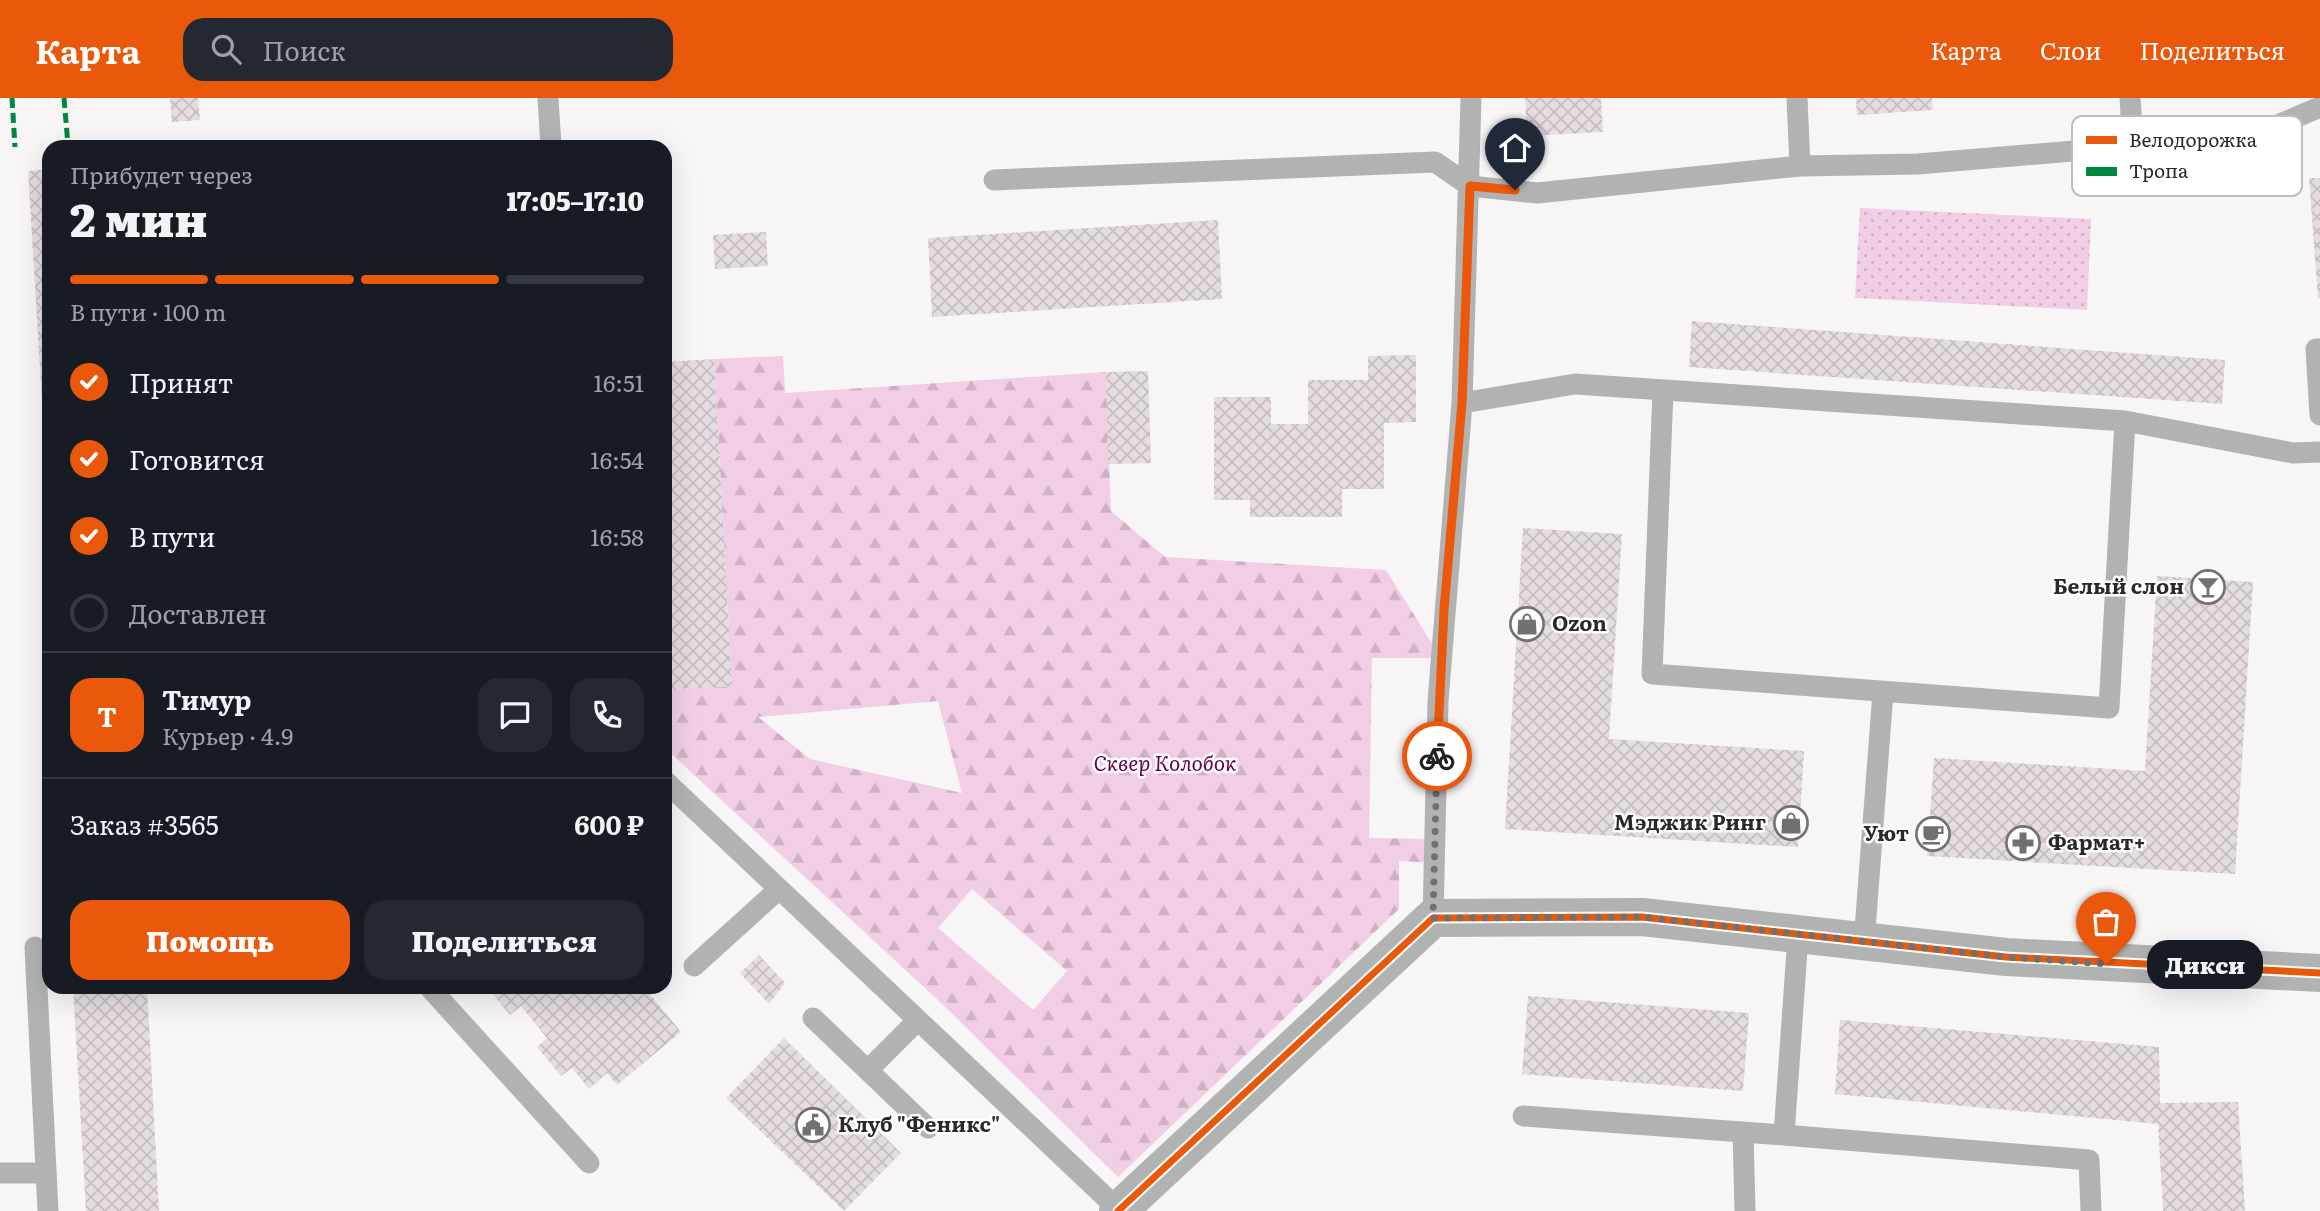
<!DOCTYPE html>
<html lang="ru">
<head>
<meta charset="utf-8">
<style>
  body { margin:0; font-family:Literata,serif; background:#242831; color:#f1f3f6; height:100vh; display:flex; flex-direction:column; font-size:26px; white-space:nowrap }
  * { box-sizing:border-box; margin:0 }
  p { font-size:23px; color:#9ea1a6 }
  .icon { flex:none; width:38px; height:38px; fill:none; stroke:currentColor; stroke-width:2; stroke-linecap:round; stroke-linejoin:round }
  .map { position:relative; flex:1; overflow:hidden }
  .panel { position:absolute; left:42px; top:42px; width:630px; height:854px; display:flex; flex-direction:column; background:#171b24; border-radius:21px; box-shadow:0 7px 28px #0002 }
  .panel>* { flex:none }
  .pin { position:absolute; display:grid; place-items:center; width:60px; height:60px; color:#fff; margin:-72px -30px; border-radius:50% 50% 50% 0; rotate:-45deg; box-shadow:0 0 7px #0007 }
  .pin .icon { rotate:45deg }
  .courier { position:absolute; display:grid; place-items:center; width:70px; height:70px; margin:-35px; border:5px solid #ea580c; border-radius:50%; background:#fff; color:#222; box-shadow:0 2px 9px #0007 }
  .bubble { position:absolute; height:49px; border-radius:21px; background:#171b24; box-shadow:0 7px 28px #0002; font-size:23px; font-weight:800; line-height:49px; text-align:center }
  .headline em { font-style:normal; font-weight:800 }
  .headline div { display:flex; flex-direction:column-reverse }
  .headline { display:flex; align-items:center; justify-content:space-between; height:119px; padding:0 28px }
  h1 { font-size:46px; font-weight:800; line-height:52px }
  .bar { display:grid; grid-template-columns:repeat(4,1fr); gap:10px 7px; align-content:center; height:84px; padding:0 28px }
  .bar i { height:9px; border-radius:5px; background:#363941 }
  .bar .on { background:#ea580c }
  .bar p { grid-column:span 4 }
  .line { display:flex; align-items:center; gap:18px; padding:0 28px; border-top:2px solid #363941 }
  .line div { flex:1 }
  .round { display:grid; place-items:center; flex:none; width:74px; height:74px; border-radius:21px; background:#242831 }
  ol { padding:0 28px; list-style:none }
  li { display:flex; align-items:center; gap:21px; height:77px }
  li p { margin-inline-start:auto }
  li .icon { padding:7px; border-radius:50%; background:#ea580c; color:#fff; stroke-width:4 }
  li:last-child { color:#9ea1a6 }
  li i { width:38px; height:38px; border:4px solid #363941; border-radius:50% }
  .cta { display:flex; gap:14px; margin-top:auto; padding:14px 28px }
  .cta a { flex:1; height:80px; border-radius:21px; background:#ea580c; color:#fff; font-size:28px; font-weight:800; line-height:80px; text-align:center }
  .cta a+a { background:#242831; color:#f1f3f6 }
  header { display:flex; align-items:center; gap:42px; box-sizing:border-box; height:98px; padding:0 35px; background:#ea580c; color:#fff }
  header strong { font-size:33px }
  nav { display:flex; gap:38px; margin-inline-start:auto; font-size:24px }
  .search { width:490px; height:63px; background:#242831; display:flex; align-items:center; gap:18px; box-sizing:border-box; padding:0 24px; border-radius:21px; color:#9ea1a6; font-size:26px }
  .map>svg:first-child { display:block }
</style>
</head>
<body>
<header>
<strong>Карта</strong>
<div class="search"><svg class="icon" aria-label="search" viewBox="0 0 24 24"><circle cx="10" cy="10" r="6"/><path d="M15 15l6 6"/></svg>Поиск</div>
<nav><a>Карта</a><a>Слои</a><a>Поделиться</a></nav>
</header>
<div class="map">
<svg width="2320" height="1113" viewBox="0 0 2320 1113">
  <defs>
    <pattern id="grass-dots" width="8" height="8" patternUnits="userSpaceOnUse" patternTransform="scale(1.75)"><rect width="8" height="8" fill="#f1cee3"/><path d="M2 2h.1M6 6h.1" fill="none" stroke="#cfb1c3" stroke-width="1.8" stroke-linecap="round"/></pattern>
    <pattern id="forest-firs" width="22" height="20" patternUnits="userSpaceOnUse" patternTransform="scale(1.75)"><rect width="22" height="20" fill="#f1cee3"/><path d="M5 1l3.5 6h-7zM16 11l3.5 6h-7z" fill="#cfb1c3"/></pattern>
    <pattern id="building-cross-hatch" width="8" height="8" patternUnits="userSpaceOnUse" patternTransform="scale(1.75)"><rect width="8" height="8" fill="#e5dce1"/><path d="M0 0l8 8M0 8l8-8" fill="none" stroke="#c5bdc1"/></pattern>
  </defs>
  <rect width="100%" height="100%" fill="#f8f5f7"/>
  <path fill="url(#grass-dots)" d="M1860 110 2091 121 2087 212 1855 200Z"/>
  <path fill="url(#forest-firs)" fill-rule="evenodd" d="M783 258 785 295 1106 274 1111 413 1165 459 1386 472 1441 560H1372L1369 740 1435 741 1434 765 1399 763V811L1118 1079 939 903 665 650V592L732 588 714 261ZM938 603 962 695 810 661 758 619ZM972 791 1067 873 1033 912 938 830Z"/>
  <path fill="url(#building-cross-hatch)" d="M170 0H198L200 22 172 24Z
    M1525 0H1601L1603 34 1527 38Z
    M1856 0H1932L1933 12 1857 17Z
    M49 71V385H47L28 73Z
    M2309 80H2320V200H2318Z
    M1218 122 1222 201 932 219 928 140Z
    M766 134 768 168 715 171 713 137Z
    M1692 223 2225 262 2222 306 1689 269Z
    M1416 257V324L1384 325V391H1342V419H1250V402H1214V299H1271V326H1308V282H1368V258Z
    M714 261 732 588 665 592V264Z
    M1148 273 1151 365 1108 366 1106 274Z
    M1523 430 1622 436 1609 641 1804 653 1798 749 1505 731Z
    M2157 478 2253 484 2235 776 1927 758 1934 660 2145 673Z
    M759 857 785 885 769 906 740 875Z
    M73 889H147L159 1113H86Z
    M499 889H644L681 934 617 987 607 975 589 991 572 970 561 978 537 949 547 940 521 908 510 917 492 895Z
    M1528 898 1749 915 1743 993 1522 976Z
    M1840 922 2159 949 2160 1005 2238 1004 2245 1113H2163L2158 1026 1835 996Z
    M784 940 901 1055 844 1113 726 1000Z"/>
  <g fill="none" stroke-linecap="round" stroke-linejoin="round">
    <path stroke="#b1b2b2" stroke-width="21" d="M548 0 551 49
      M1797 0 1800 68
      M2130 0 2133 47
      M994 82 1435 64 1470 88 1537 95 1800 68 1918 66 2252 38 2320 9
      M2320 251H2316L2320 317
      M1663 292 1652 576 2109 610 2125 323
      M1462 305 1575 286 2125 323 2293 355 2320 354
      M665 683 1119 1112
      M1433 820 1438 603 1462 305 1471 0
      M1798 838 1784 1037 2089 1062 2091 1113
      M1864 845 1883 594
      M35 849 48 1113
      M694 868 779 791
      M429 889 589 1065
      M813 920 928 1030
      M868 972 918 922
      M1523 1018 1784 1037
      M1743 1034 1745 1113
      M0 1075H46"/>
    <path stroke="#b1b2b2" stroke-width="38" d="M1118 1113 1433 820 1642 819 2006 859 2320 875"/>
    <path stroke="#00873e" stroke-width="5" stroke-dasharray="10 5" stroke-linecap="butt" d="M12 0 15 49
      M64 0 68 47"/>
    <g stroke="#fff" stroke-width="11">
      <path id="cycleway" d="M1118 1113 1433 820 1642 819 2006 859 2320 875"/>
    </g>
    <use href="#cycleway" stroke="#e8590c" stroke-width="7"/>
  </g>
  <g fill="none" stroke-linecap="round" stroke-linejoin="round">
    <path stroke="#727071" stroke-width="7" stroke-dasharray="0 12.6" d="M1437 658 1433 820 1643 819 2006 859 2106 866"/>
    <path stroke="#ea580c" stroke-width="9" d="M1437 658 1444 512 1462 305 1470 88 1515 92"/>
  </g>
  <defs>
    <g id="bar-ring" transform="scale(1.75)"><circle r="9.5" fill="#fff" stroke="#727071" stroke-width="1.5"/><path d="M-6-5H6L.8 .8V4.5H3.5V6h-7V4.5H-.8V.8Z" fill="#727071"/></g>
    <g id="shop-ring" transform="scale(1.75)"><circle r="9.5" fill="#fff" stroke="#727071" stroke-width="1.5"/><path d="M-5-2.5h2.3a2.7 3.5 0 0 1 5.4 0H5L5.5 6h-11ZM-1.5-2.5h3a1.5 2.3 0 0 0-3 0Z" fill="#727071"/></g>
    <g id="cafe-ring" transform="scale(1.75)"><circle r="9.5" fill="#fff" stroke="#727071" stroke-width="1.5"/><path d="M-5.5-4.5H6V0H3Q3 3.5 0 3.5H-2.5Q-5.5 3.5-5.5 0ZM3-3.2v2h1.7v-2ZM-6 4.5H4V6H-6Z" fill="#727071"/></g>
    <g id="pharmacy-ring" transform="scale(1.75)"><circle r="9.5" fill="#fff" stroke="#727071" stroke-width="1.5"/><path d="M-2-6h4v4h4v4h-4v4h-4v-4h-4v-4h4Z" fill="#727071"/></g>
    <g id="civic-ring" transform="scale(1.75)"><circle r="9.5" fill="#fff" stroke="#727071" stroke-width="1.5"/><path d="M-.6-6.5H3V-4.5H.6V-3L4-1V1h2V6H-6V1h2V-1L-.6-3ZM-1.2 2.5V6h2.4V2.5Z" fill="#727071"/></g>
  </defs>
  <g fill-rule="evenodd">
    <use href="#bar-ring" x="2208" y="489"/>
    <use href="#shop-ring" x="1527" y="526"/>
    <use href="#shop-ring" x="1791" y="725"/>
    <use href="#cafe-ring" x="1933" y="736"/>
    <use href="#pharmacy-ring" x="2023" y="745"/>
    <use href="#civic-ring" x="813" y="1027"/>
  </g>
  <g text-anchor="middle" stroke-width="5" stroke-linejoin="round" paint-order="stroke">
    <g font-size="21" font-weight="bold" fill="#2a2829" stroke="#fff" text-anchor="end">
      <text x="2184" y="496">Белый слон</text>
      <text x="1552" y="533" text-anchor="start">Ozon</text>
      <text x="1766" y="732">Мэджик Ринг</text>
      <text x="1909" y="743">Уют</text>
      <text x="2048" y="752" text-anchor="start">Фармат+</text>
      <text x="838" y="1034" text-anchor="start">Клуб "Феникс"</text>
    </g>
    <g font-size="21" font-style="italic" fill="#67034c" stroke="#fff">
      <text x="1165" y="673">Сквер Колобок</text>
    </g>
  </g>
  <rect x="2072" y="18" width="230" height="80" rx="10" fill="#fff" stroke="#bfbebf" stroke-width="2"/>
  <rect x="2086" y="38" width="31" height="8" fill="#e8590c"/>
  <rect x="2086" y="69" width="31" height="9" fill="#00873e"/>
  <g font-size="19" fill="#2a2829">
    <text x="2129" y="49">Велодорожка</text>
    <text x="2129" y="80">Тропа</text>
  </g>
</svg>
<div class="pin" style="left:2106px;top:866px;background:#ea580c"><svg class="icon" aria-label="bag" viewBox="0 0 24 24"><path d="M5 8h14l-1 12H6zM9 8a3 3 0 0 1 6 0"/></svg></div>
<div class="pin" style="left:1515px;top:92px;background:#1f2937"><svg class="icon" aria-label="home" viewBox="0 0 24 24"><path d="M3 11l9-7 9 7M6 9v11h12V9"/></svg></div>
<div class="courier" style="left:1437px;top:658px"><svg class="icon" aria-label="bike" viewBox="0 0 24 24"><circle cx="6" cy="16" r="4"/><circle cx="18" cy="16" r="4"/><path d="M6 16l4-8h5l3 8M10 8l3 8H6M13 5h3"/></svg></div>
<div class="bubble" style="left:2147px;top:842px;width:116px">Дикси</div>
<section class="panel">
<div class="headline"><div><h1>2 мин</h1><p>Прибудет через</p></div><em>17:05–17:10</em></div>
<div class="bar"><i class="on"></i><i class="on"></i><i class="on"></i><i></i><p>В пути · 100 m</p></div>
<ol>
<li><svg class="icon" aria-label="check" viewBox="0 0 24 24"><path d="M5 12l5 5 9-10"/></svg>Принят<p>16:51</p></li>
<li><svg class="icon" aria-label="check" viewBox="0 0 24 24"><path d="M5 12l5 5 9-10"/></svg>Готовится<p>16:54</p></li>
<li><svg class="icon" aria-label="check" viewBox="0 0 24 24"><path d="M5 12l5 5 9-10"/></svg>В пути<p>16:58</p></li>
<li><i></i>Доставлен</li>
</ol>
<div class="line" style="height:126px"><b class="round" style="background:#ea580c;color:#fff">Т</b><div><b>Тимур</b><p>Курьер · 4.9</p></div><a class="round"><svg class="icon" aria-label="chat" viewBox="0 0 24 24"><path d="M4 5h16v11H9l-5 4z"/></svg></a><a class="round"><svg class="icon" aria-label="phone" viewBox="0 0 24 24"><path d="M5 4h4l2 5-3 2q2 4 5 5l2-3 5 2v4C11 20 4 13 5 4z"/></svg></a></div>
<div class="line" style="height:91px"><div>Заказ #3565</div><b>600 ₽</b></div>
<div class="cta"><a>Помощь</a><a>Поделиться</a></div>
</section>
</div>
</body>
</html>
